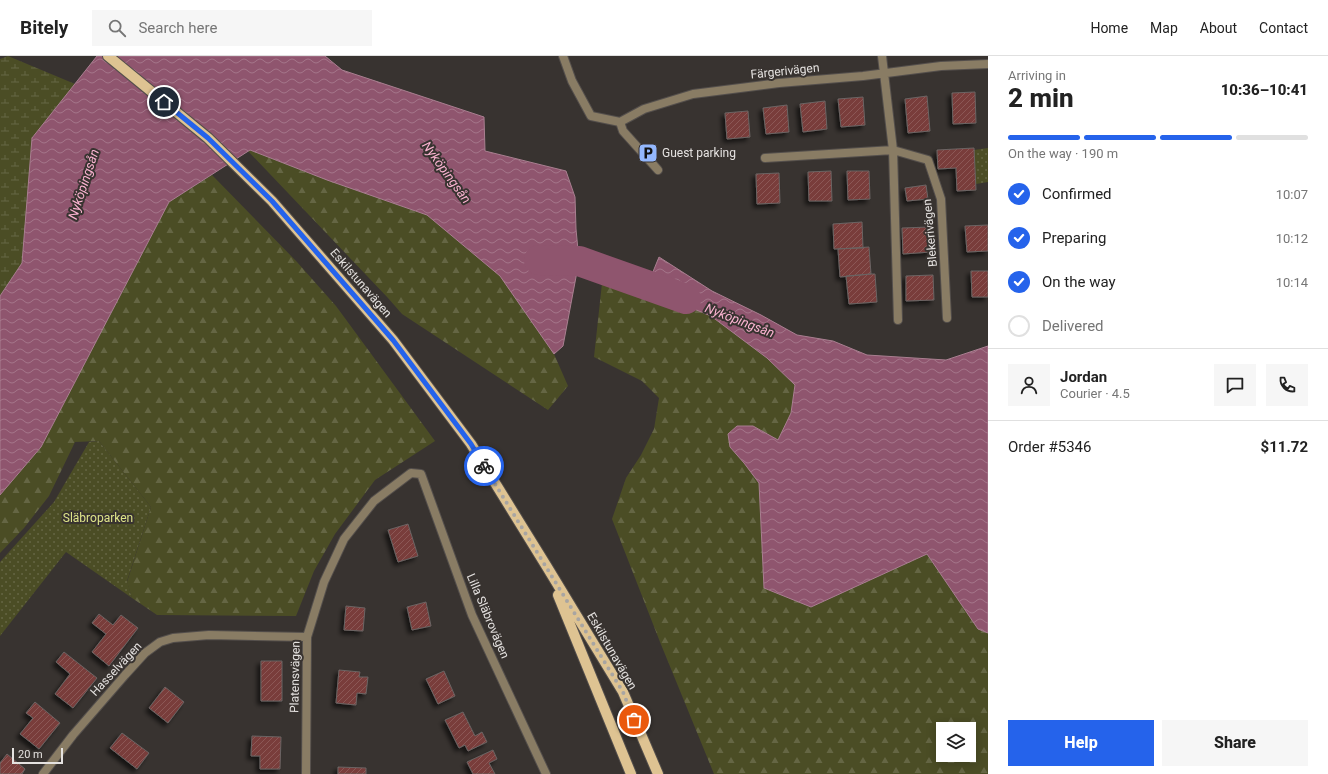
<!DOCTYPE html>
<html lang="en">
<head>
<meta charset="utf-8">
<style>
  body { margin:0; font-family:Roboto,sans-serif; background:#f6f6f6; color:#222; height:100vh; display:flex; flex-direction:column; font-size:15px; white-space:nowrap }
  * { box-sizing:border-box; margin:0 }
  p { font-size:13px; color:#767676 }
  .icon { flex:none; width:22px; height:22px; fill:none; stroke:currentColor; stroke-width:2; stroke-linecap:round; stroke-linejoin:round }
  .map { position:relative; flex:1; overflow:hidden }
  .details { display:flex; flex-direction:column; background:#fff; width:340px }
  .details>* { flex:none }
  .tools { position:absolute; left:936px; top:666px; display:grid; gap:8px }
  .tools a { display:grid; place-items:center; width:40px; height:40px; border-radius:0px; background:#fff; box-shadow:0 2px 10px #0003; font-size:20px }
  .scale { position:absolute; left:12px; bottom:10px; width:51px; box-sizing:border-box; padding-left:4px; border:2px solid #e5e2e0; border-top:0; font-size:11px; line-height:14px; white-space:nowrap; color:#e5e2e0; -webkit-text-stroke:3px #383330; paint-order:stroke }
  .pin { position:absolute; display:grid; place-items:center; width:34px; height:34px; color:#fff; margin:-17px; border:2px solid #fff; border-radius:50%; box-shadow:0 1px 4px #0007 }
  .courier { position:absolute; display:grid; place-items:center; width:40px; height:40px; margin:-20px; border:3px solid #2563eb; border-radius:50%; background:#fff; color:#222; box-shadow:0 1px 5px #0007 }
  .headline em { font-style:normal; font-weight:800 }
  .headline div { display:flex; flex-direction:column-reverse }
  .headline { display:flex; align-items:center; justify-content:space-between; height:68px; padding:0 20px }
  h1 { font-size:26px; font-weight:800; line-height:30px }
  .bar { display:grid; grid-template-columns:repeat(4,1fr); gap:6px 4px; align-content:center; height:48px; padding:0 20px }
  .bar i { height:5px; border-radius:3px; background:#e0e0e0 }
  .bar .current { background:#2563eb }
  .bar p { grid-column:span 4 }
  .line { display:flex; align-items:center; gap:10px; padding:0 20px; border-top:1px solid #e0e0e0 }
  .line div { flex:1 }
  .round { display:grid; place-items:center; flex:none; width:42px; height:42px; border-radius:0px; background:#f6f6f6 }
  ol { padding:0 20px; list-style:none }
  li { display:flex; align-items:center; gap:12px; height:44px }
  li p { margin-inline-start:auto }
  li .icon { padding:4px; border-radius:50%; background:#2563eb; color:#fff; stroke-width:4 }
  li:last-child { color:#767676 }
  li i { width:22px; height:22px; border:2px solid #e0e0e0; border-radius:50% }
  .button { display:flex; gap:8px; margin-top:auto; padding:8px 20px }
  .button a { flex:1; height:46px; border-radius:0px; background:#2563eb; color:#fff; font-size:16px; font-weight:800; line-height:46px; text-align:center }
  .button a+a { background:#f6f6f6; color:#222 }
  header { display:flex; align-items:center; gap:24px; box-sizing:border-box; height:56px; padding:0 20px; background:#fff; border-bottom:1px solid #e0e0e0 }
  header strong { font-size:19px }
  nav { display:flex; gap:22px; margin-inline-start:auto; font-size:14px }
  .search { width:280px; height:36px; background:#f6f6f6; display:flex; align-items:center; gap:10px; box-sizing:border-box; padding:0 14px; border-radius:0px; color:#767676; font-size:15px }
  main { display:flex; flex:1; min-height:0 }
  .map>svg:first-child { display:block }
</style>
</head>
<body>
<header>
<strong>Bitely</strong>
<div class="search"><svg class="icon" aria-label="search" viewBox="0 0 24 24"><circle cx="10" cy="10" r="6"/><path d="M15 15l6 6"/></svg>Search here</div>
<nav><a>Home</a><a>Map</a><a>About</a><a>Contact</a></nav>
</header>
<main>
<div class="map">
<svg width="988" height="718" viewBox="0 0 988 718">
  <defs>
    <pattern id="green-dots" width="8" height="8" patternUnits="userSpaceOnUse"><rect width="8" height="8" fill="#4b4d25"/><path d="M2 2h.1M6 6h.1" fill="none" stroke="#656644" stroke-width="1.8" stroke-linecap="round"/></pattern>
    <pattern id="forest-firs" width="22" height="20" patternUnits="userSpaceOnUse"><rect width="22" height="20" fill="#4b4d25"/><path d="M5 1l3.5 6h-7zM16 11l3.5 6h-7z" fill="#656644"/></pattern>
    <pattern id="wetland-marsh" width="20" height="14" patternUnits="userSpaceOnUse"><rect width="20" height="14" fill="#4b4d25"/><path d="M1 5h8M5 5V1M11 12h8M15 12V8" fill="none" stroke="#656644"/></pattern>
    <pattern id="water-waves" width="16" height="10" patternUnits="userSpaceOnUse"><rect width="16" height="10" fill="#8f556e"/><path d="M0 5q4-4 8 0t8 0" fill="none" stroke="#a47589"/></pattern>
    <pattern id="building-hatch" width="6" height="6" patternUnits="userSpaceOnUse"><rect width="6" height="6" fill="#793d3b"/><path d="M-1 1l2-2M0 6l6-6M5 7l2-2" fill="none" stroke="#8c5957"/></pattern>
    <filter id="shadow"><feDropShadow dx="-3.5" dy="3.5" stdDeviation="2" flood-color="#0009"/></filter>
  </defs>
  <rect width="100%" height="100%" fill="#383330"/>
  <path fill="url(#green-dots)" d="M988 92V126L976 128 974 94Z
    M99 385 151 451 127 525 132 542 66 496 0 580V506L54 446 89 386Z"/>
  <path fill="url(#forest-firs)" fill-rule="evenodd" d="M250 94 327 124 427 159 500 220 554 298 568 330 548 354 402 258 388 242 248 95Z
    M212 119 297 206 336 250 435 385 375 424 335 478 314 515 296 560 157 559 132 542 127 526 151 451 99 385 75 386 49 440 24 472 0 497V439L41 391 169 146Z
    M602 227 646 233 711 260 767 302 795 329 791 357 778 384 753 370 730 391 744 407 759 427 764 532 811 551 927 498 978 573 988 577V718H714L660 586 612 463 626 422 641 399 654 373 659 342 642 325 594 301ZM943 673H969V699H943Z"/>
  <path fill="url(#wetland-marsh)" d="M8 0 75 28 32 82 22 207 0 240V3Z"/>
  <path fill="url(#water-waves)" stroke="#a97f90" d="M97 0H325L342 14 484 61 485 95 566 115 575 141 576 173 579 205 563 290 554 298 500 220 427 159 327 124 250 94 169 146 41 391 0 439V240L22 207 32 82Z
    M659 201 712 235 761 259 797 279 833 285 867 299 946 304 988 290V577L978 573 927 498 811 551 764 532 759 427 744 407 730 391 728 378 737 370H753L778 384 791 357 795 329 767 302 711 260 646 233Z"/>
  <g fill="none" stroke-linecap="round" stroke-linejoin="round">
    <path stroke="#8f556e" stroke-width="30" d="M539 204 579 205 686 243"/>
  </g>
  <path fill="url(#building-hatch)" stroke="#6b6463" filter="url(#shadow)" d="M975 36 976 67 953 68 952 37Z
    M927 40 930 75 908 77 905 43Z
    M863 41 865 69 841 71 838 43Z
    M825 45 827 73 803 76 800 48Z
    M787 49 789 76 766 78 763 52Z
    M748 55 750 81 727 83 725 57Z
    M974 92 976 134 957 135 956 112 938 113 937 94Z
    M831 115 832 145H809L808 116Z
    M847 115H869L870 143 848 144Z
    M779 117 780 147 757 148 756 118Z
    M926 129 928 143 907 145 905 132Z
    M862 166 863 192 834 193 833 168Z
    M988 169V195L967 196 965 170Z
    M930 171 931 196 903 198 902 172Z
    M869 191 871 218 840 221 838 193Z
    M971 215H988V241H972Z
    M871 218H875L877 246 849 248 846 220Z
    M933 219 934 244 906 245V220Z
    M408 468 418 500 398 506 388 474Z
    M426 546 431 570 412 574 407 551Z
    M346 550 365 552 363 575 344 574Z
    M99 558 113 569 121 559 138 572 109 610 92 596 106 578 92 567Z
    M64 596 97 622 73 652 55 638 70 618 56 606Z
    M261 605H282V645H261Z
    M339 614 360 616 359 621H368L366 638 357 637 356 649 336 647Z
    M444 615 455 640 438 648 426 623Z
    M165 631 184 646 168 667 149 652Z
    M35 646 60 667 39 693 20 678 33 662 26 657Z
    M463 656 475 680 482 676 487 686 468 695 465 689 459 692 445 664Z
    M122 677 149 697 137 713 110 692Z
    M252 680 281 681 280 713H260V700H251Z
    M493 694 497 703 489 707 495 718H473L467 706Z
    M7 698 25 713 22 718H0V707Z
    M338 711 366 712V718H338Z"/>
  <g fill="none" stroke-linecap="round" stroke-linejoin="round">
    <g stroke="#544f4c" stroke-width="10">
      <path id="lane" d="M620 66 623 75 658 114"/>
    </g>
    <g stroke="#544f4c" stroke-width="10">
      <path id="street" d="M563 0 572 25 591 60 620 66 644 53 693 38 779 27 863 20 941 10 988 8
        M882 0 893 94 898 264
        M765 102 893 94 928 104 941 143 947 262
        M43 718 73 679 125 619 145 597 160 586 173 582 209 579 307 581
        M306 718 307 581 324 526 344 483 374 445 411 417 421 418 472 559 546 718"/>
    </g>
    <g stroke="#544f4c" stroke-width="12">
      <path id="primary" d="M108 0 208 82 272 145 393 284 471 388 547 511 623 636 658 718
        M558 539 631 718"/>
    </g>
    <use href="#lane" stroke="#897c64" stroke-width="8"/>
    <use href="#street" stroke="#897c64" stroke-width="8"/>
    <use href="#primary" stroke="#dec392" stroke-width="10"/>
  </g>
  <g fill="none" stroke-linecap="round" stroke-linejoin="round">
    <path stroke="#a8a5a2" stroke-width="4" stroke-dasharray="0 7.2" d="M484 410 623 636 634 664"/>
    <path stroke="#2563eb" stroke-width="5" d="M164 46 208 82 272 145 393 284 471 388 484 410"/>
  </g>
  <defs>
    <g id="parking-square" transform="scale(1)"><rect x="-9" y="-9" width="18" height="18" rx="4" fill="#93b7fd" stroke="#383330"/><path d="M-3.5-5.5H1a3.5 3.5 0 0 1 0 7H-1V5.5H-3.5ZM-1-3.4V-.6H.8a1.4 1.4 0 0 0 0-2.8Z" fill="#111"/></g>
  </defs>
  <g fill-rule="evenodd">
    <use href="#parking-square" x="648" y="97"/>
  </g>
  <g text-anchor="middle" stroke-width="4" stroke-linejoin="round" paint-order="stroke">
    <g font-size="12" fill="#e5e2e0" stroke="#383330">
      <text transform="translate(785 15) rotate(-6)" y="4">Färgerivägen</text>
      <text transform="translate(930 177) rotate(-95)" y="4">Blekerivägen</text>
      <text transform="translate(361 227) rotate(49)" y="4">Eskilstunavägen</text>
      <text transform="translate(488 560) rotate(67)" y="4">Lilla Släbrovägen</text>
      <text transform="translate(612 595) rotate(60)" y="4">Eskilstunavägen</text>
      <text transform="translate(116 613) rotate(-47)" y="4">Hasselvägen</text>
      <text transform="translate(295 621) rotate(-89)" y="4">Platensvägen</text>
    </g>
    <g font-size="12" fill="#e5e2e0" stroke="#383330" text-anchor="start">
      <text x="662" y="101">Guest parking</text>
    </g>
    <g font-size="12" fill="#dee489" stroke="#383330">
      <text x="98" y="466">Släbroparken</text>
    </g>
    <g font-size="13" font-style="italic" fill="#fcb4d2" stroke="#383330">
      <text transform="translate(447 116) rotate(54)" y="5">Nyköpingsån</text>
      <text transform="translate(83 128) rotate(-72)" y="5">Nyköpingsån</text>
      <text transform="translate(740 264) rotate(21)" y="5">Nyköpingsån</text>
    </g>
  </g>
</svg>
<div class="tools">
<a><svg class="icon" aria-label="layers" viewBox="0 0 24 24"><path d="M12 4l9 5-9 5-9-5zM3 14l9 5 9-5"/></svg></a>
</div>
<div class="scale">20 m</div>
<div class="pin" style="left:634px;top:664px;background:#ea580c"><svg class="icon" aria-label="bag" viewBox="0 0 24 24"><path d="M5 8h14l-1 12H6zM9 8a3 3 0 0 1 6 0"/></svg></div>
<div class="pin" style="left:164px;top:46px;background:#1f2937"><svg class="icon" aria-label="home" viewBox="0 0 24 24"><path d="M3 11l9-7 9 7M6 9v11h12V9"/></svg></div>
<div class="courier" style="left:484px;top:410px"><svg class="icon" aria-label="bike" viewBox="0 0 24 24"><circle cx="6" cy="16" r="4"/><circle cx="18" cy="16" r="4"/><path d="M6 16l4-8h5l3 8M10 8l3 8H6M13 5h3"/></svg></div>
</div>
<section class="details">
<div class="headline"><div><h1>2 min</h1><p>Arriving in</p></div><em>10:36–10:41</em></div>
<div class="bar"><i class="current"></i><i class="current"></i><i class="current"></i><i></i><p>On the way · 190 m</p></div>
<ol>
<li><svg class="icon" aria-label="check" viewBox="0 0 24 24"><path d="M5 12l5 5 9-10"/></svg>Confirmed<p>10:07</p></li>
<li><svg class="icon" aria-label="check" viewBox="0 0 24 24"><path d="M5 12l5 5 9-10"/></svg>Preparing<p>10:12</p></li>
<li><svg class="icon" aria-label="check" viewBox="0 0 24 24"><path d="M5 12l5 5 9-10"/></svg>On the way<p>10:14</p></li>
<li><i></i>Delivered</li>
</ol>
<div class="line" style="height:72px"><a class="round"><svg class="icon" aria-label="person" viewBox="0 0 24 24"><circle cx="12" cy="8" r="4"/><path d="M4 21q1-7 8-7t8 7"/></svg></a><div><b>Jordan</b><p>Courier · 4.5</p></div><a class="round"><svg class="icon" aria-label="chat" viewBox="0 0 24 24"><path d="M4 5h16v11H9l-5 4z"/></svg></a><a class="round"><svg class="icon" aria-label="phone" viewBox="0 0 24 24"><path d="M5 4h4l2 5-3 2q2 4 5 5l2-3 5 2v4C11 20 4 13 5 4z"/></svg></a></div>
<div class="line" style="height:52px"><div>Order #5346</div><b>$11.72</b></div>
<div class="button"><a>Help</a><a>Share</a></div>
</section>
</main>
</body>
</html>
